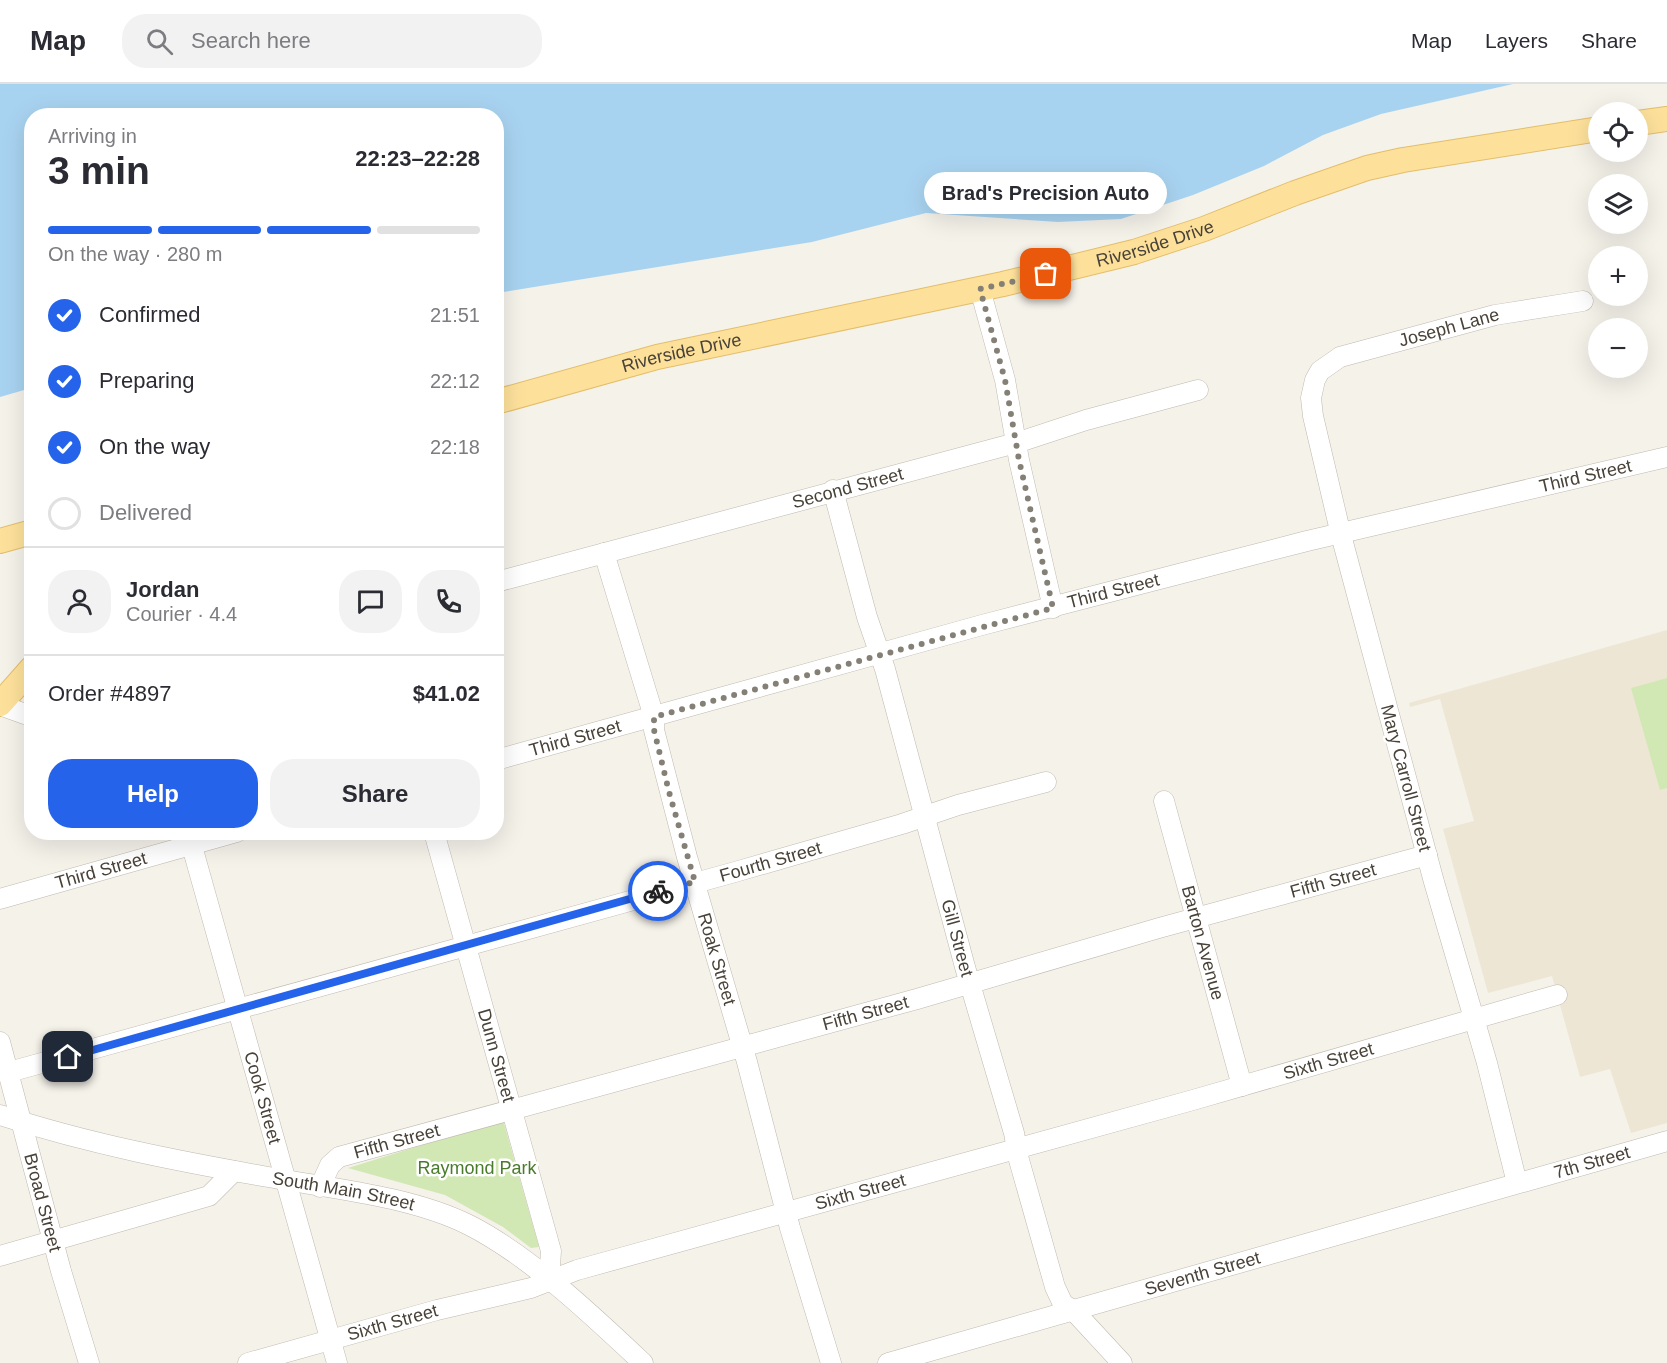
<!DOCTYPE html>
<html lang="en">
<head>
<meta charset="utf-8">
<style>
  body { margin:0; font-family:Arial,sans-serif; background:#f2f2f3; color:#2b2b33; height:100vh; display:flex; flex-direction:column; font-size:22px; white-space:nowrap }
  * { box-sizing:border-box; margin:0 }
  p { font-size:20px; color:#7c7c81 }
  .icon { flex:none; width:33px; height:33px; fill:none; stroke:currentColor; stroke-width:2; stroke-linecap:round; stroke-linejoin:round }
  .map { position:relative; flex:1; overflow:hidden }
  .panel { position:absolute; left:24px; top:24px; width:480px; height:732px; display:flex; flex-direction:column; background:#fff; border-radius:24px; box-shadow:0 6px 24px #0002 }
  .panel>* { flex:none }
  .tools { position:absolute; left:1588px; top:18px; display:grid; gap:12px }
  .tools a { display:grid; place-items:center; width:60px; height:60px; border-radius:50%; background:#fff; box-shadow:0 6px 24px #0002; font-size:30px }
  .pin { position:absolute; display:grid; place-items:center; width:51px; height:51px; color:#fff; margin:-26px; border-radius:12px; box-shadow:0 3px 9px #0006 }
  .courier { position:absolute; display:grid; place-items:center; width:60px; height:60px; margin:-30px; border:4px solid #2563eb; border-radius:50%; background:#fff; color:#222; box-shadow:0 2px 8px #0007 }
  .bubble { position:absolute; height:42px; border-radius:21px; background:#fff; box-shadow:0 6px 24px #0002; font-size:20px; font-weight:600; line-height:42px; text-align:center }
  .overview em { font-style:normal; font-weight:600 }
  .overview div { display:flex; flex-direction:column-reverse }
  .overview { display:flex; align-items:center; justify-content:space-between; height:102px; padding:0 24px }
  h1 { font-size:39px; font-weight:600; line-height:45px }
  .bar { display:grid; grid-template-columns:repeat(4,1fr); gap:9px 6px; align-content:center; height:72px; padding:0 24px }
  .bar i { height:8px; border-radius:4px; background:#e1e1e2 }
  .bar .current { background:#2563eb }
  .bar p { grid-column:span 4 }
  .line { display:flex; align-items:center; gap:15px; padding:0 24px; border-top:2px solid #e1e1e2 }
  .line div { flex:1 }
  .round { display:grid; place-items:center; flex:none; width:63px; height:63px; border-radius:24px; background:#f2f2f3 }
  ol { padding:0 24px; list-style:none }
  li { display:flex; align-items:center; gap:18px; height:66px }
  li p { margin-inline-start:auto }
  li .icon { padding:6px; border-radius:50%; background:#2563eb; color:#fff; stroke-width:4 }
  li:last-child { color:#7c7c81 }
  li i { width:33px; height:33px; border:3px solid #e1e1e2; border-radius:50% }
  .action { display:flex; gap:12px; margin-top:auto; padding:12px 24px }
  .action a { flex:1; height:69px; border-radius:24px; background:#2563eb; color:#fff; font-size:24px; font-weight:600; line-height:69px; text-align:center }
  .action a+a { background:#f2f2f3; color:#2b2b33 }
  header { display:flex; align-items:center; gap:36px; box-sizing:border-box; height:84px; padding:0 30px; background:#fff; border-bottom:2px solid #e1e1e2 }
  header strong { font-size:28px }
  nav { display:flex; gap:33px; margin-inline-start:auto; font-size:21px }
  .search { width:420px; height:54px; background:#f2f2f3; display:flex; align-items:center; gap:15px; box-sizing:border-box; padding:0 21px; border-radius:24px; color:#7c7c81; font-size:22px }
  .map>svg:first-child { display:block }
</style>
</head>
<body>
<header>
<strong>Map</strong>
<div class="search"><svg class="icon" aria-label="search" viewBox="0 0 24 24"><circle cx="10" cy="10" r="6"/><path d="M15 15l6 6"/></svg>Search here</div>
<nav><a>Map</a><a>Layers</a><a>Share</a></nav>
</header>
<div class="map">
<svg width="1667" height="1279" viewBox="0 0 1667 1279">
  <rect width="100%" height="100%" fill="#f5f2ea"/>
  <path fill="#eee6d4" d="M1667 546V1039L1631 1049 1610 985 1580 993 1552 892 1488 909 1443 745 1474 737 1440 615 1410 623 1409 619Z"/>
  <path fill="#d1e8b4" d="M1667 594V704L1660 706 1631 604Z
    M503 1036 539 1163 531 1164 503 1143 445 1111 348 1084Z"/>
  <path fill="#a8d3f0" d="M0 0H1513L1381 30 1323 51 1264 82 1193 111 1121 135 1058 138 926 129 812 158 497 209 496 32H32L31 304 0 313Z"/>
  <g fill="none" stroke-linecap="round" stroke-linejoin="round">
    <g stroke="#c0b9ad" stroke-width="21">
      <g id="minor">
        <path d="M980 205 1005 296 1019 376 1053 524"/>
        <path id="s1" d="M833 406 867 533 885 585 965 883 1014 1049 1019 1076 1055 1203 1063 1220 1073 1226 1122 1279"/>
        <path id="s2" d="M604 469 654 633V646L687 773 747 978 790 1144 831 1279"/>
        <path id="s3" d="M496 498 1016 359 1086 336 1198 306"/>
        <path d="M0 621 25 630H32"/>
        <path id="s4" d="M496 676 982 541 1175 491 1307 457 1667 373"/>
        <path id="s5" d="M1164 717 1242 1002"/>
        <path id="s6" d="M188 748 337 1279"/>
        <path id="s7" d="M434 748 551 1167 549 1197"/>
        <path id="s8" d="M0 815 237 748"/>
        <path id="s9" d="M0 958 61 1187 89 1279"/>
        <path id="s10" d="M9 988 735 788 902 740 958 721 1046 698"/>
        <path id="s11" d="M0 1031C89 1060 182 1078 274 1094 336 1105 413 1113 469 1141 530 1172 593 1232 643 1279"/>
        <path id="s12" d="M1517 1099 1487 979 1434 798 1341 451 1313 332 1311 314 1315 296 1320 287 1340 273 1495 231 1583 217"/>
        <path id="s13" d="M320 1103 330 1081 339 1073 917 915 1159 844 1427 771"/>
        <path d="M0 1172 209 1112 234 1087"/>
        <path id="s14" d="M248 1279 437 1226 531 1204 577 1186 1193 1016 1557 911"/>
        <path id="s15" d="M888 1279 1667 1057"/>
      </g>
    </g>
    <g stroke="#e3be6a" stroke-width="26">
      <g id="major">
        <path d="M1638 39 1667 35"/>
        <path id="s16" d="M496 318 657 273 1003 200 1134 168 1204 145 1295 109 1367 84 1403 76 1599 45"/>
        <path d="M0 457 32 448"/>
        <path d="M0 620 32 584"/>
      </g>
    </g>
    <use href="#minor" stroke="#fff" stroke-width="20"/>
    <use href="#major" stroke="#fde19b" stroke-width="24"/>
  </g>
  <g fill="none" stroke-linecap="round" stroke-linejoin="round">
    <path stroke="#858076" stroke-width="6" stroke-dasharray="0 10.8" d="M658 807 695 798 669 708 654 646V633L1053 524 1019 376 1005 296 980 205 1046 190"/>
    <path stroke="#2563eb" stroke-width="8" d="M68 973 658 807"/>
  </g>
  <g text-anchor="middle" stroke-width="5" stroke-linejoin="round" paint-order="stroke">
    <g font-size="18" fill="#494238" stroke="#fff">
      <text dy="6" stroke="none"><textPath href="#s16" startOffset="678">Riverside Drive</textPath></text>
      <text dy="6" stroke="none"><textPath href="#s12" startOffset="978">Joseph Lane</textPath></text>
      <text dy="6" stroke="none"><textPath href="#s16" startOffset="192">Riverside Drive</textPath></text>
      <text dy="6" stroke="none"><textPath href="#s4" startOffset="1126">Third Street</textPath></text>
      <text dy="6" stroke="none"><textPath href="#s3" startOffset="364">Second Street</textPath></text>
      <text dy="6" stroke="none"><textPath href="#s4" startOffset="640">Third Street</textPath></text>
      <text dy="6" stroke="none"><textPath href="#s4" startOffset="82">Third Street</textPath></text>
      <text transform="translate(1406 694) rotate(75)" y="6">Mary Carroll Street</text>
      <text dy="6" stroke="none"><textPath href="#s10" startOffset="790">Fourth Street</textPath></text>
      <text dy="6" stroke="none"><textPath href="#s8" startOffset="105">Third Street</textPath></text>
      <text dy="6" stroke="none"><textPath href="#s13" startOffset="1068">Fifth Street</textPath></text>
      <text dy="6" stroke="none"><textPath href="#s1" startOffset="465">Gill Street</textPath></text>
      <text dy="6" stroke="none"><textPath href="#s5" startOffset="147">Barton Avenue</textPath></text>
      <text dy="6" stroke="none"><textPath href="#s2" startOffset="422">Roak Street</textPath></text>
      <text dy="6" stroke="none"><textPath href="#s13" startOffset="582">Fifth Street</textPath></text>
      <text dy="6" stroke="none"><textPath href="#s7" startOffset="232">Dunn Street</textPath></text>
      <text dy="6" stroke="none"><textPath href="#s14" startOffset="1122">Sixth Street</textPath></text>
      <text dy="6" stroke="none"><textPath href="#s6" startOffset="276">Cook Street</textPath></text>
      <text dy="6" stroke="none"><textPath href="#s13" startOffset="96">Fifth Street</textPath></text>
      <text dy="6" stroke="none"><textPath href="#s15" startOffset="732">7th Street</textPath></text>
      <text dy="6" stroke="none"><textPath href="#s14" startOffset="636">Sixth Street</textPath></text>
      <text dy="6" stroke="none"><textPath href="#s11" startOffset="352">South Main Street</textPath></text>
      <text dy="6" stroke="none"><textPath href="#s9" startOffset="166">Broad Street</textPath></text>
      <text dy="6" stroke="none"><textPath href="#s15" startOffset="327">Seventh Street</textPath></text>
      <text dy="6" stroke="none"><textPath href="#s14" startOffset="150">Sixth Street</textPath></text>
    </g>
    <g font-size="18" fill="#497b2b" stroke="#fff">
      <text x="477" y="1090">Raymond Park</text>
    </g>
  </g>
</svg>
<div class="tools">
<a><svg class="icon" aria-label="locate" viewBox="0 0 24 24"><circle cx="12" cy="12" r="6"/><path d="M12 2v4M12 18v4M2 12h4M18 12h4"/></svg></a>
<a><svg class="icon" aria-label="layers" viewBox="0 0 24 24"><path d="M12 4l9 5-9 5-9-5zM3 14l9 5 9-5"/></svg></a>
<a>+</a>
<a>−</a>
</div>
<div class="pin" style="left:1046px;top:190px;background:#ea580c"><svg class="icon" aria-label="bag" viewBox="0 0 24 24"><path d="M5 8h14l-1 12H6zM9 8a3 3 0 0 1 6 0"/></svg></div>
<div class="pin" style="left:68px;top:973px;background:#1f2937"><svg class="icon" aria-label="home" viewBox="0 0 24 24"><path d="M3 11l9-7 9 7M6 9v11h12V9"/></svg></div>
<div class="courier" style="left:658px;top:807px"><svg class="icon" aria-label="bike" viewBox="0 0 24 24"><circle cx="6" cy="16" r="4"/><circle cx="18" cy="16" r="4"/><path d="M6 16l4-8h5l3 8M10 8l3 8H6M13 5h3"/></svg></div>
<div class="bubble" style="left:924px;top:88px;width:243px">Brad's Precision Auto</div>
<section class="panel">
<div class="overview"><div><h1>3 min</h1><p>Arriving in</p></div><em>22:23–22:28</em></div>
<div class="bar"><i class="current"></i><i class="current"></i><i class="current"></i><i></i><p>On the way · 280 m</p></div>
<ol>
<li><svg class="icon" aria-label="check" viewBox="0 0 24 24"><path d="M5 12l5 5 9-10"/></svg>Confirmed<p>21:51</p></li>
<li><svg class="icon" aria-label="check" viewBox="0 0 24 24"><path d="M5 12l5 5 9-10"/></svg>Preparing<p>22:12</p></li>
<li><svg class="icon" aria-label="check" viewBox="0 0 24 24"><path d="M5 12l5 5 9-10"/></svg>On the way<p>22:18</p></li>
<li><i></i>Delivered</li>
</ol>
<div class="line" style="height:108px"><a class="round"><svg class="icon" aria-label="person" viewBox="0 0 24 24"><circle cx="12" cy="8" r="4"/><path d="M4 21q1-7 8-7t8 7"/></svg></a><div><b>Jordan</b><p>Courier · 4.4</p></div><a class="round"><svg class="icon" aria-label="chat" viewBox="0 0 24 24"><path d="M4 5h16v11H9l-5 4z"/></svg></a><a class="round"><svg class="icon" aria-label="phone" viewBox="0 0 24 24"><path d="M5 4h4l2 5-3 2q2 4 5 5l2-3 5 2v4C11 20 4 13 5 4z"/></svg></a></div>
<div class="line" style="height:78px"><div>Order #4897</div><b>$41.02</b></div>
<div class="action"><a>Help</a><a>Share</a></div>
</section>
</div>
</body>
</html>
